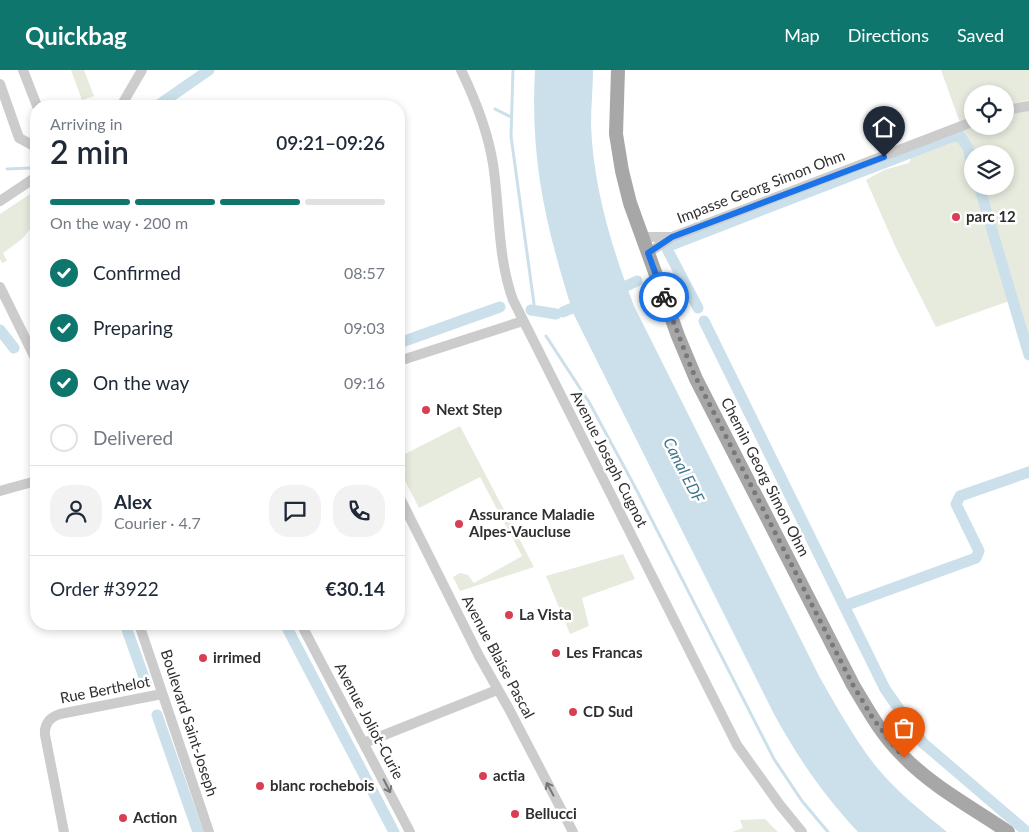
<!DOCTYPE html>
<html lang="en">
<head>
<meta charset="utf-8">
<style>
  body { margin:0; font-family:Lato,sans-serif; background:#f2f2f3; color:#1f2937; height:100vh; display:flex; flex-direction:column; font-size:19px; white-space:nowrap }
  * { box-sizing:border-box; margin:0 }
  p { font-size:16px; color:#747a83 }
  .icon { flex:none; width:28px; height:28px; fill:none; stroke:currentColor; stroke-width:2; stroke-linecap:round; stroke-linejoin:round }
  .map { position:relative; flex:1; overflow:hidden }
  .side { position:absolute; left:30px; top:30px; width:375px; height:530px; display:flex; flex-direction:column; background:#fff; border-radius:20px; box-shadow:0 2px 8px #0003 }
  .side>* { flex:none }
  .tools { position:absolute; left:964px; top:15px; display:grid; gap:10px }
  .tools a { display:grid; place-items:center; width:50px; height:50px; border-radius:50%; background:#fff; box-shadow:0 2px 8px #0003; font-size:25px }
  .pin { position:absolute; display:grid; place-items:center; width:42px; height:42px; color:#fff; margin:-51px -21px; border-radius:50% 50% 50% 0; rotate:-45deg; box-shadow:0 0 5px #0007 }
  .pin .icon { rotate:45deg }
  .courier { position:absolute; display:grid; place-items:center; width:50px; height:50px; margin:-25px; border:4px solid #1a73e8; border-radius:50%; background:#fff; color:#222; box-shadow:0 1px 6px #0007 }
  .overview em { font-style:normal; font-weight:600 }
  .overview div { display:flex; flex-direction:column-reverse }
  .overview { display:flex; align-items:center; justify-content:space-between; height:85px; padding:0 20px }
  h1 { font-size:32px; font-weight:600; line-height:38px }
  .bar { display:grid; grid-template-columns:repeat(4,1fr); gap:8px 5px; align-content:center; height:60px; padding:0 20px }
  .bar i { height:6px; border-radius:4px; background:#e0e1e3 }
  .bar .current { background:#0f766e }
  .bar p { grid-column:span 4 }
  .line { display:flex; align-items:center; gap:12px; padding:0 20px; border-top:1px solid #e0e1e3 }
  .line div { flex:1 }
  .round { display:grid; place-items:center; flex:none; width:52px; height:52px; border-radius:20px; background:#f2f2f3 }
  ol { padding:0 20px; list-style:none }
  li { display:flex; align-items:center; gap:15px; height:55px }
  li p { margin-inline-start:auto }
  li .icon { padding:5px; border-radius:50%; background:#0f766e; color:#fff; stroke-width:4 }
  li:last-child { color:#747a83 }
  li i { width:28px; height:28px; border:2px solid #e0e1e3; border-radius:50% }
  header { display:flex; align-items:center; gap:30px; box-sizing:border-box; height:70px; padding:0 25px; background:#0f766e; color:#fff }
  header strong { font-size:24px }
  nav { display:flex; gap:28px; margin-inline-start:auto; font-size:18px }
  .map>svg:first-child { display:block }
</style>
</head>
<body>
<header>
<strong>Quickbag</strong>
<nav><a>Map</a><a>Directions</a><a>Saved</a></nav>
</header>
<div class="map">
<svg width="1029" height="762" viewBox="0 0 1029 762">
  <rect width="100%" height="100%" fill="#fff"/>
  <path fill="#e6ebde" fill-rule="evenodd" d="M71 0H84L94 26 82 30Z
    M941 0H1029V30L1005 35V24H972V47L960 53Z
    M1029 40V273L1015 229 936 257 896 178 866 110 884 100 909 93C911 88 913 82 917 79 926 73 967 56 977 56L979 61 986 59 987 56H1005V44ZM972 84H1005V116H972Z
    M36 120V152L22 169 3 183 7 191 2 193 0 189V144Z
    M460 356 534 497 460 521 453 507 460 503 468 505 474 513 522 486 480 407 419 438 399 399V387Z
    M623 484 635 509 582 528 589 556 570 564 546 506Z
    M765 749 778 762H732L743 758 740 750Z"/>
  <path fill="#cbe0ea" d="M535 0H593C593 18 591 36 591 54 593 117 612 178 634 236L819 606C836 636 853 666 874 694 895 720 921 741 947 762H858C825 727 798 688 775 646L573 243C546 157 530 91 535 0Z"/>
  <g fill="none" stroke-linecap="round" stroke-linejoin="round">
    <path stroke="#cbe0ea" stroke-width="3" d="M513 0 511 66 534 234
      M495 39 511 47
      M7 99 30 98
      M546 266 589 332 635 417 774 689 802 731 828 762"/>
    <path stroke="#cbe0ea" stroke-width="11" d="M157 36 209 0
      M979 116 1029 285
      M613 222 637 211
      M698 238 666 177 951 67 960 66 968 78 972 95
      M531 240 556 244
      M563 242 584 233
      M704 251 885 619 923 673 1027 762
      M0 260 14 278
      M399 273 500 237
      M844 536 976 488 979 481 956 434 960 426 1029 402
      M125 554 146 613
      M285 554 394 762
      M157 645 198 762"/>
    <path stroke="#ccc" stroke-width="10" d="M23 0 37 36
      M461 0C475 29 488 62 493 94 500 139 497 186 513 230L737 675 780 735 802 762
      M0 14 19 68 36 77
      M121 36 142 0
      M1005 40 1029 36
      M0 131 36 107
      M643 167H671
      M648 183 672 167 972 52
      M0 217 36 290
      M399 291 523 251
      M0 421 36 411
      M399 426 479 586 509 639 573 762
      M139 554 209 762
      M301 554 410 762
      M364 673 497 620
      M64 762 45 665C44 654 50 647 60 644L162 624"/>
    <path stroke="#a7a7a7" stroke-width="14" d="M618 0 616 64 622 101 630 133 678 266 696 309 853 615C868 640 882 666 904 687 933 717 973 738 1008 762"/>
  </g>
  <defs><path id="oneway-shaft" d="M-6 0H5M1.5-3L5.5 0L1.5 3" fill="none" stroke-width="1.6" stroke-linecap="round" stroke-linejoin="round" transform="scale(1.25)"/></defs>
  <g stroke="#767676">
    <use href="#oneway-shaft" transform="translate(387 716) rotate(63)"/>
    <use href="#oneway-shaft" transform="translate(550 719) rotate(-118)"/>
  </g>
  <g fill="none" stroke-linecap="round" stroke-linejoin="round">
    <path stroke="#787878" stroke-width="5" stroke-dasharray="0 9" d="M664 227 692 300 853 615 874 650 904 688"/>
    <path stroke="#1a73e8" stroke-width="6" d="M664 227 648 183 672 167 884 87"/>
  </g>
  <g fill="#d93e55" stroke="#fff" stroke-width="2">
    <circle cx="956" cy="147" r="5"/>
    <circle cx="426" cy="340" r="5"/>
    <circle cx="459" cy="454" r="5"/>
    <circle cx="509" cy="545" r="5"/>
    <circle cx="556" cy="583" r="5"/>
    <circle cx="203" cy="588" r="5"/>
    <circle cx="573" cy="642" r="5"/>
    <circle cx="483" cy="706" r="5"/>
    <circle cx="260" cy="716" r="5"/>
    <circle cx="515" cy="744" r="5"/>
    <circle cx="123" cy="748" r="5"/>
  </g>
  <g text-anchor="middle" stroke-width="5" stroke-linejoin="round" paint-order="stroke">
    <g font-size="15" fill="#2f2f2f" stroke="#fff">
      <text transform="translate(761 117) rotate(-21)" y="5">Impasse Georg Simon Ohm</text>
      <text transform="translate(609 389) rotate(63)" y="5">Avenue Joseph Cugnot</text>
      <text transform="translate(765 407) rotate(63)" y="5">Chemin Georg Simon Ohm</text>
      <text transform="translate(498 587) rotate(62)" y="5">Avenue Blaise Pascal</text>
      <text transform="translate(105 620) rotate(-11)" y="5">Rue Berthelot</text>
      <text transform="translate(369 651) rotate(62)" y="5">Avenue Joliot-Curie</text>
      <text transform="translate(189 653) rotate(72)" y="5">Boulevard Saint-Joseph</text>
    </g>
    <g font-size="15" font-weight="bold" fill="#2f2f2f" stroke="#fff" text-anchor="start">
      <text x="966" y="152">parc 12</text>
      <text x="436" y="345">Next Step</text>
      <text x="469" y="450">Assurance Maladie<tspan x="469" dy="17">Alpes-Vaucluse</tspan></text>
      <text x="519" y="550">La Vista</text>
      <text x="566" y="588">Les Francas</text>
      <text x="213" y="593">irrimed</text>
      <text x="583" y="647">CD Sud</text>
      <text x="493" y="711">actia</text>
      <text x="270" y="721">blanc rochebois</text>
      <text x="525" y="749">Bellucci</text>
      <text x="133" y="753">Action</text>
    </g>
    <g font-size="16" font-style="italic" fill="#42758c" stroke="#fff">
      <text transform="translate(684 400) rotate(63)" y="6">Canal EDF</text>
    </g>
  </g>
</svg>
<div class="tools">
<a><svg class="icon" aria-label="locate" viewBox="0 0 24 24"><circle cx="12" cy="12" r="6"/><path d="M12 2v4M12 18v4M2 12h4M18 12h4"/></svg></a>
<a><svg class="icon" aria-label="layers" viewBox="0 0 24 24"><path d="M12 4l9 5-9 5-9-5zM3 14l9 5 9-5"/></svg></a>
</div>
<div class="pin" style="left:904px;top:688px;background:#ea580c"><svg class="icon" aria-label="bag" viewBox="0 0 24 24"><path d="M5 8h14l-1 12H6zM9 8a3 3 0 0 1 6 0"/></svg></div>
<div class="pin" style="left:884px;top:87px;background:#1f2937"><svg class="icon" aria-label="home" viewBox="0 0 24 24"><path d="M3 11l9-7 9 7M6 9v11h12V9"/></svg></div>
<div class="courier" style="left:664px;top:227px"><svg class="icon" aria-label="bike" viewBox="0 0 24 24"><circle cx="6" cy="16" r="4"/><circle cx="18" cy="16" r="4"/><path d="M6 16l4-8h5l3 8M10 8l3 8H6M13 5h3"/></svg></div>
<section class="side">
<div class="overview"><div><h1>2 min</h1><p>Arriving in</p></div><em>09:21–09:26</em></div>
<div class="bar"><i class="current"></i><i class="current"></i><i class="current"></i><i></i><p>On the way · 200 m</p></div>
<ol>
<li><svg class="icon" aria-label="check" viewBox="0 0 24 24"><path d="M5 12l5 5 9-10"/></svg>Confirmed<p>08:57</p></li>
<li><svg class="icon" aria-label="check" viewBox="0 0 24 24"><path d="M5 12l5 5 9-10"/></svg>Preparing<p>09:03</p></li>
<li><svg class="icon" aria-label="check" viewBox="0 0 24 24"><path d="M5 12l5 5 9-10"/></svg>On the way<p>09:16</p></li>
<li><i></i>Delivered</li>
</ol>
<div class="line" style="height:90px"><a class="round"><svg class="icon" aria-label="person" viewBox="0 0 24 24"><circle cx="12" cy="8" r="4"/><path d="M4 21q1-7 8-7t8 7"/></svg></a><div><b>Alex</b><p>Courier · 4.7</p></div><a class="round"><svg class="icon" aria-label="chat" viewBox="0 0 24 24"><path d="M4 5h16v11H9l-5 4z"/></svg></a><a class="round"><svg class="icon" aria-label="phone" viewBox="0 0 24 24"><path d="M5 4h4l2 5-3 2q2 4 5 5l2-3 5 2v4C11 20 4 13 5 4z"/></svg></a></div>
<div class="line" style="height:65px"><div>Order #3922</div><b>€30.14</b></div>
</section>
</div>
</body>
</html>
